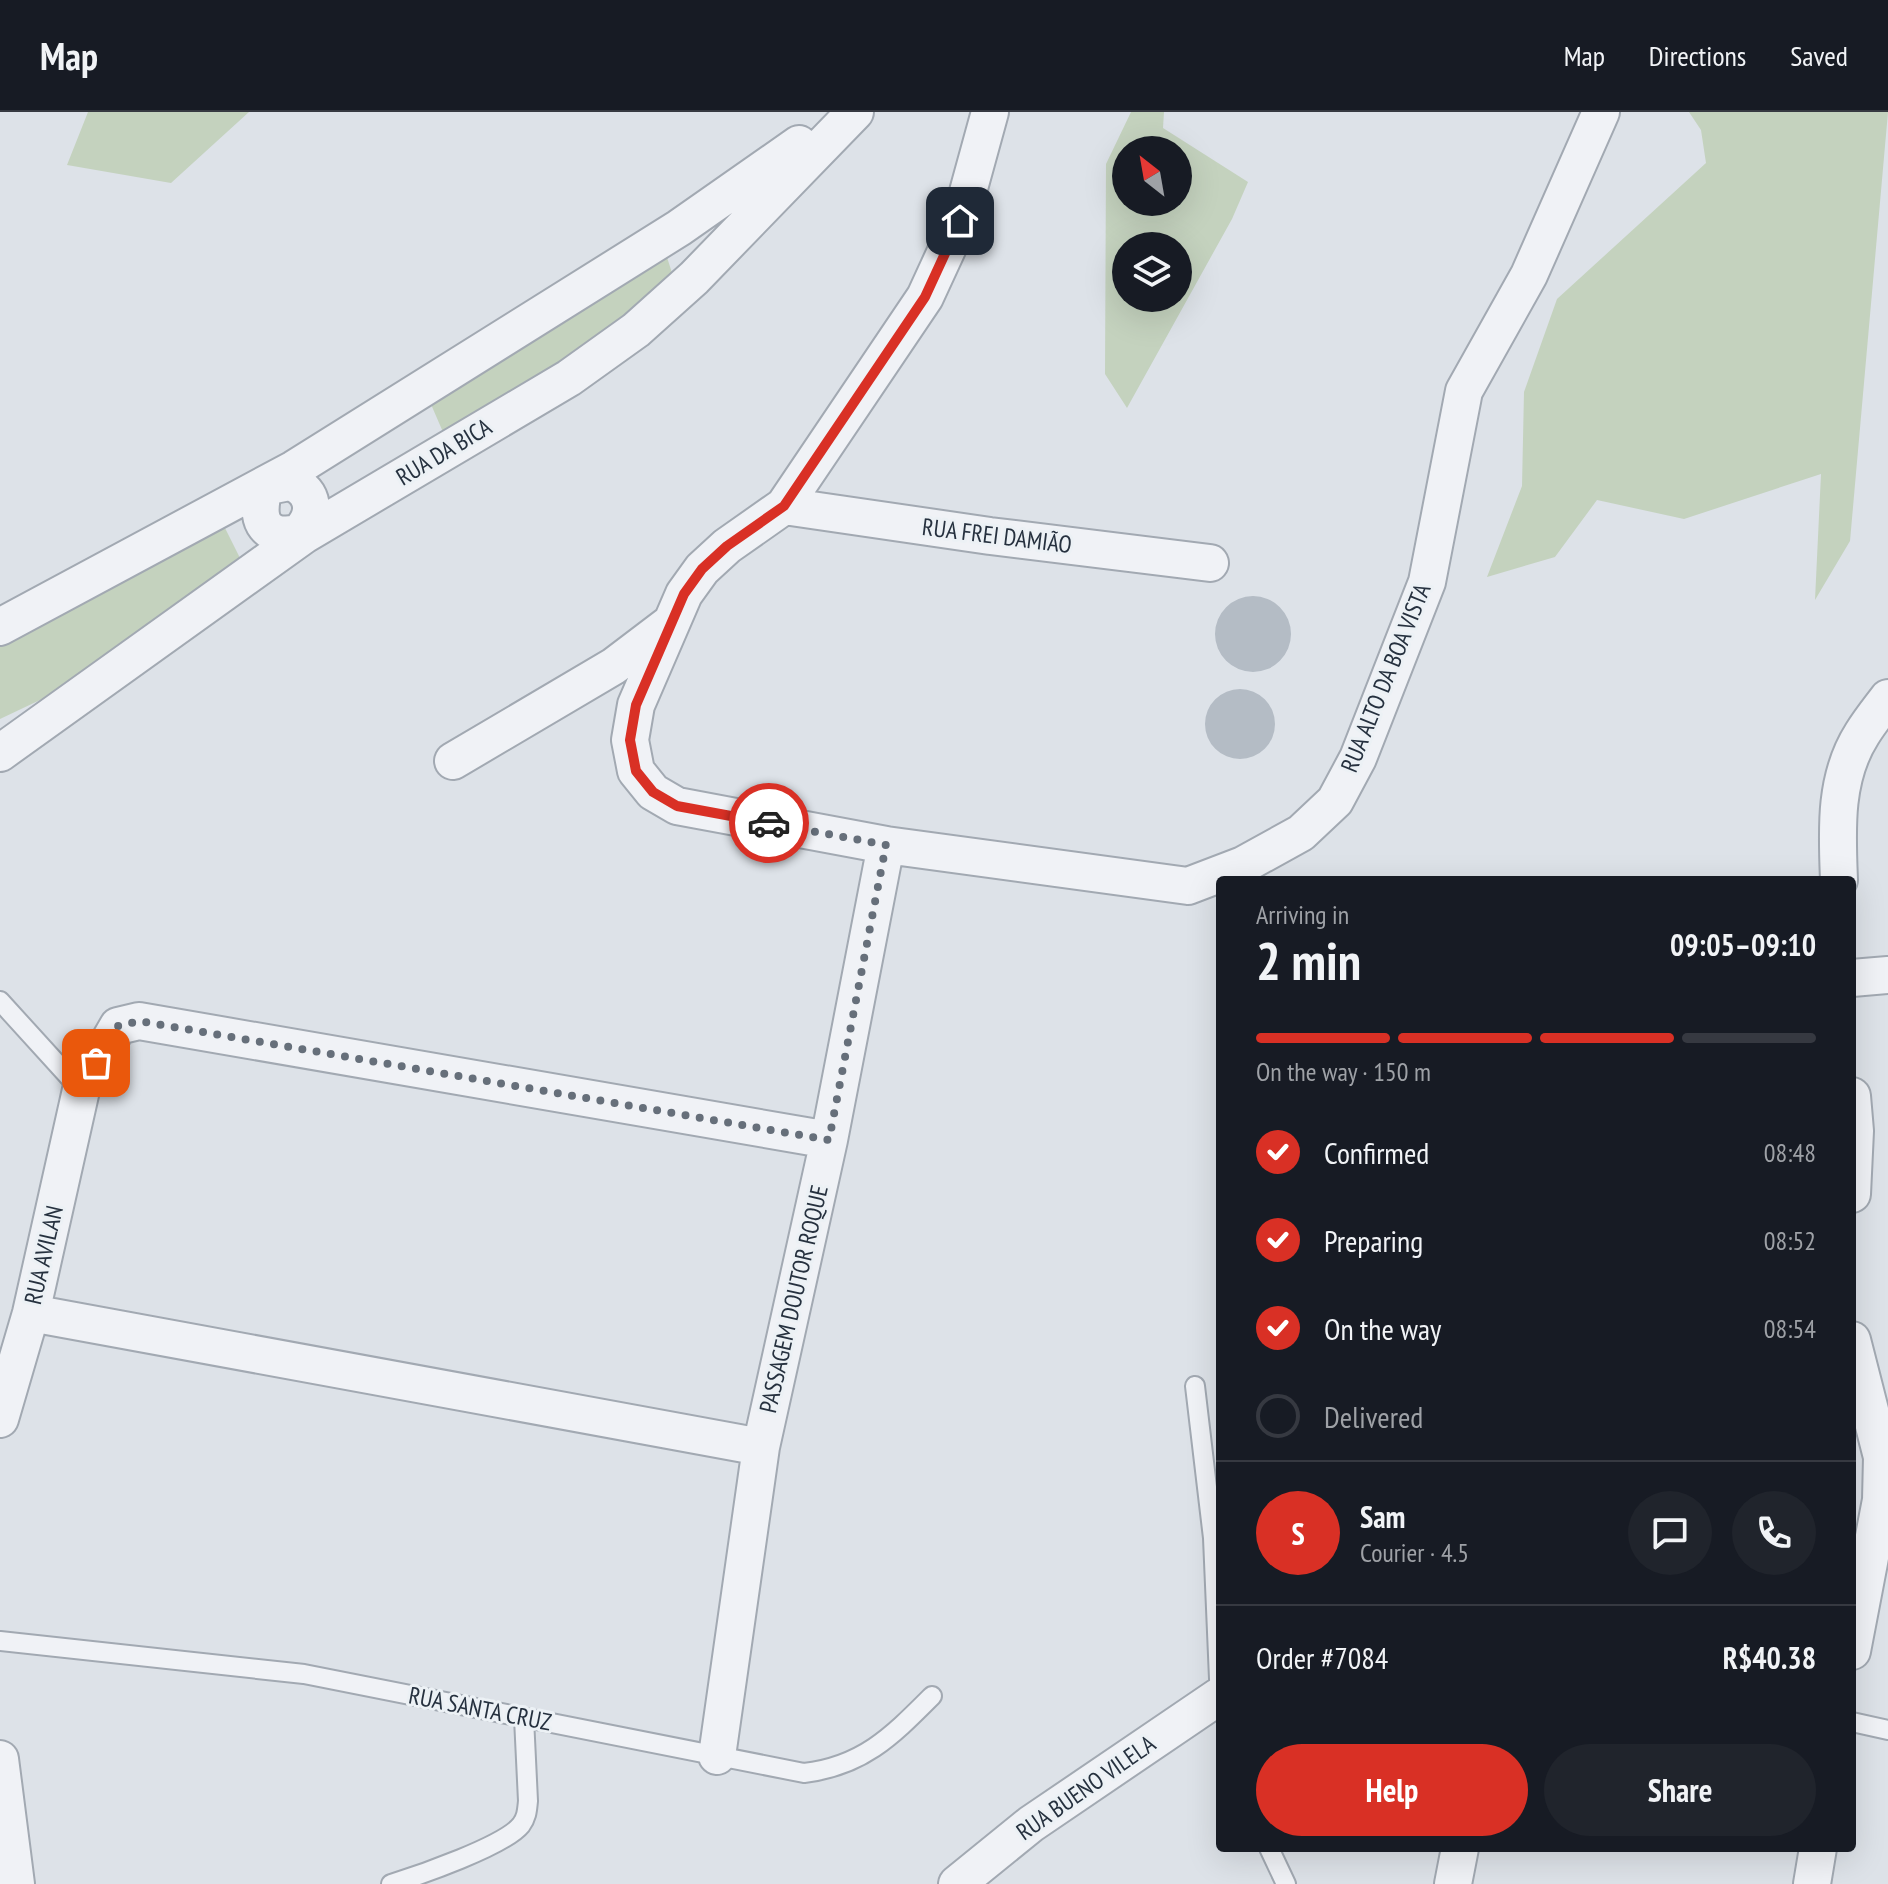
<!DOCTYPE html>
<html lang="en">
<head>
<meta charset="utf-8">
<style>
  body { margin:0; font-family:"PT Sans Narrow",sans-serif; background:#20242c; color:#f1f3f6; height:100vh; display:flex; flex-direction:column; font-size:30px; white-space:nowrap }
  * { box-sizing:border-box; margin:0 }
  p { font-size:26px; color:#9ea1a6 }
  .icon { flex:none; width:44px; height:44px; fill:none; stroke:currentColor; stroke-width:2; stroke-linecap:round; stroke-linejoin:round }
  .map { position:relative; flex:1; overflow:hidden }
  .details { position:absolute; left:1216px; top:764px; width:640px; height:976px; display:flex; flex-direction:column; background:#171b24; border-radius:8px; box-shadow:0 8px 32px #0002 }
  .details>* { flex:none }
  .needle { width:52px; rotate:329deg }
  .buttons { position:absolute; left:1112px; top:24px; display:grid; gap:16px }
  .buttons a { display:grid; place-items:center; width:80px; height:80px; border-radius:50%; background:#171b24; box-shadow:0 8px 32px #0002; font-size:40px }
  .pin { position:absolute; display:grid; place-items:center; width:68px; height:68px; color:#fff; margin:-34px; border-radius:16px; box-shadow:0 4px 12px #0006 }
  .courier { position:absolute; display:grid; place-items:center; width:80px; height:80px; margin:-40px; border:6px solid #d93025; border-radius:50%; background:#fff; color:#222; box-shadow:0 2px 10px #0007 }
  .summary em { font-style:normal; font-weight:800 }
  .summary div { display:flex; flex-direction:column-reverse }
  .summary { display:flex; align-items:center; justify-content:space-between; height:136px; padding:0 40px }
  h1 { font-size:52px; font-weight:800; line-height:60px }
  .bar { display:grid; grid-template-columns:repeat(4,1fr); gap:12px 8px; align-content:center; height:96px; padding:0 40px }
  .bar i { height:10px; border-radius:6px; background:#363941 }
  .bar .current { background:#d93025 }
  .bar p { grid-column:span 4 }
  .line { display:flex; align-items:center; gap:20px; padding:0 40px; border-top:2px solid #363941 }
  .line div { flex:1 }
  .round { display:grid; place-items:center; flex:none; width:84px; height:84px; border-radius:42px; background:#20242c }
  ol { padding:0 40px; list-style:none }
  li { display:flex; align-items:center; gap:24px; height:88px }
  li p { margin-inline-start:auto }
  li .icon { padding:8px; border-radius:50%; background:#d93025; color:#fff; stroke-width:4 }
  li:last-child { color:#9ea1a6 }
  li i { width:44px; height:44px; border:4px solid #363941; border-radius:50% }
  .primary-button { display:flex; gap:16px; margin-top:auto; padding:16px 40px }
  .primary-button a { flex:1; height:92px; border-radius:48px; background:#d93025; color:#fff; font-size:32px; font-weight:800; line-height:92px; text-align:center }
  .primary-button a+a { background:#20242c; color:#f1f3f6 }
  header { display:flex; align-items:center; gap:48px; box-sizing:border-box; height:112px; padding:0 40px; background:#171b24; border-bottom:2px solid #363941 }
  header strong { font-size:38px }
  nav { display:flex; gap:44px; margin-inline-start:auto; font-size:28px }
  .map>svg:first-child { display:block }
</style>
</head>
<body>
<header>
<strong>Map</strong>
<nav><a>Map</a><a>Directions</a><a>Saved</a></nav>
</header>
<div class="map">
<svg width="1888" height="1772" viewBox="0 0 1888 1772">
  <rect width="100%" height="100%" fill="#dde2e8"/>
  <path fill="#c4d2be" fill-rule="evenodd" d="M88 0H249L171 71 67 53Z
    M1131 0H1164L1163 16 1248 70 1232 107 1127 296 1105 262 1106 52ZM1178 38V90H1126V38ZM1178 134V186H1126V134Z
    M1689 0H1888L1850 429 1815 488 1821 362 1684 407 1597 388 1555 445 1487 465 1522 374 1524 280 1557 187 1706 51 1701 18Z
    M664 136 674 167 553 263 446 327 430 290Z
    M223 412 243 452 59 579 0 607V530Z"/>
  <path fill="#b4bcc5" d="M1215 522a38 38 0 1 1 76 0a38 38 0 1 1-76 0Z
    M1205 612a35 35 0 1 1 70 0a35 35 0 1 1-70 0Z"/>
  <g fill="none" stroke-linecap="round" stroke-linejoin="round">
    <g stroke="#a2a9b2" stroke-width="22">
      <path id="service" d="M0 889 81 978
        M1195 1274 1213 1426 1220 1590
        M0 1529 304 1562 804 1661C863 1654 892 1624 932 1584
        M1852 1610 1888 1618
        M1269 1736 1286 1772
        M391 1772C420 1763 504 1734 521 1713 527 1705 527 1698 528 1689L524 1606"/>
    </g>
    <g stroke="#a2a9b2" stroke-width="40">
      <path id="minor" d="M990 0 960 109 925 185 784 394 727 434 702 457 684 482 636 593 630 628 636 659 653 680 677 694 886 733 1188 774 1243 753 1301 721 1335 689 1358 646 1427 470 1464 279 1529 163 1601 0
        M289 370C311 376 318 398 303 416L304 423C295 420 287 424 278 422 255 415 260 392 264 375Z
        M784 394 990 424 1210 451
        M0 515 294 357 679 116 799 32
        M0 641 304 423 569 266 636 218 694 166 855 0
        M453 649 614 554 668 513
        M1839 768C1837 718 1834 666 1862 622 1870 609 1879 598 1888 586
        M1852 866 1888 863
        M1852 984 1855 1019 1852 1082
        M31 1201 761 1335
        M1852 1228 1882 1345 1881 1388 1852 1539
        M0 1307 31 1201 81 978 118 914 139 909 829 1028
        M717 1644 761 1335 829 1028 886 733
        M0 1647 16 1772
        M957 1772 1031 1712 1218 1585
        M1453 1772 1460 1736
        M1812 1772 1818 1736"/>
    </g>
    <use href="#service" stroke="#f0f2f6" stroke-width="18"/>
    <use href="#minor" stroke="#f0f2f6" stroke-width="36"/>
  </g>
  <g fill="none" stroke-linecap="round" stroke-linejoin="round">
    <path stroke="#666f7a" stroke-width="8" stroke-dasharray="0 14.4" d="M96 951 118 914 139 909 829 1028 886 733 769 711"/>
    <path stroke="#d93025" stroke-width="10" d="M769 711 677 694 653 680 636 659 630 628 636 593 684 482 702 457 727 434 784 394 925 185 960 109"/>
  </g>
  <g text-anchor="middle" stroke-width="6" stroke-linejoin="round" paint-order="stroke">
    <g font-size="24" fill="#26313f" stroke="#ecf1f5">
      <text transform="translate(444 340) rotate(-31)" y="8">RUA DA BICA</text>
      <text transform="translate(997 424) rotate(7)" y="8">RUA FREI DAMIÃO</text>
      <text transform="translate(1386 566) rotate(-68)" y="8">RUA ALTO DA BOA VISTA</text>
      <text transform="translate(44 1143) rotate(-77)" y="8">RUA AVILAN</text>
      <text transform="translate(794 1187) rotate(-77)" y="8">PASSAGEM DOUTOR ROQUE</text>
      <text transform="translate(480 1597) rotate(11)" y="8">RUA SANTA CRUZ</text>
      <text transform="translate(1086 1676) rotate(-35)" y="8">RUA BUENO VILELA</text>
    </g>
  </g>
</svg>
<div class="buttons">
<a><svg class="needle" viewBox="-14 -14 28 28"><path d="M0-13l5 13h-10z" fill="#e53935"/><path d="M0 13l5-13h-10z" fill="#9ea1a6"/></svg></a>
<a><svg class="icon" aria-label="layers" viewBox="0 0 24 24"><path d="M12 4l9 5-9 5-9-5zM3 14l9 5 9-5"/></svg></a>
</div>
<div class="pin" style="left:96px;top:951px;background:#ea580c"><svg class="icon" aria-label="bag" viewBox="0 0 24 24"><path d="M5 8h14l-1 12H6zM9 8a3 3 0 0 1 6 0"/></svg></div>
<div class="pin" style="left:960px;top:109px;background:#1f2937"><svg class="icon" aria-label="home" viewBox="0 0 24 24"><path d="M3 11l9-7 9 7M6 9v11h12V9"/></svg></div>
<div class="courier" style="left:769px;top:711px"><svg class="icon" aria-label="car" viewBox="0 0 24 24"><path d="M5 17H2v-5l4-1 3-4h7l3 4 3 1v5h-3M9 17h6M6 11h13"/><circle cx="7" cy="17" r="2"/><circle cx="17" cy="17" r="2"/></svg></div>
<section class="details">
<div class="summary"><div><h1>2 min</h1><p>Arriving in</p></div><em>09:05–09:10</em></div>
<div class="bar"><i class="current"></i><i class="current"></i><i class="current"></i><i></i><p>On the way · 150 m</p></div>
<ol>
<li><svg class="icon" aria-label="check" viewBox="0 0 24 24"><path d="M5 12l5 5 9-10"/></svg>Confirmed<p>08:48</p></li>
<li><svg class="icon" aria-label="check" viewBox="0 0 24 24"><path d="M5 12l5 5 9-10"/></svg>Preparing<p>08:52</p></li>
<li><svg class="icon" aria-label="check" viewBox="0 0 24 24"><path d="M5 12l5 5 9-10"/></svg>On the way<p>08:54</p></li>
<li><i></i>Delivered</li>
</ol>
<div class="line" style="height:144px"><b class="round" style="background:#d93025;color:#fff">S</b><div><b>Sam</b><p>Courier · 4.5</p></div><a class="round"><svg class="icon" aria-label="chat" viewBox="0 0 24 24"><path d="M4 5h16v11H9l-5 4z"/></svg></a><a class="round"><svg class="icon" aria-label="phone" viewBox="0 0 24 24"><path d="M5 4h4l2 5-3 2q2 4 5 5l2-3 5 2v4C11 20 4 13 5 4z"/></svg></a></div>
<div class="line" style="height:104px"><div>Order #7084</div><b>R$40.38</b></div>
<div class="primary-button"><a>Help</a><a>Share</a></div>
</section>
</div>
</body>
</html>
